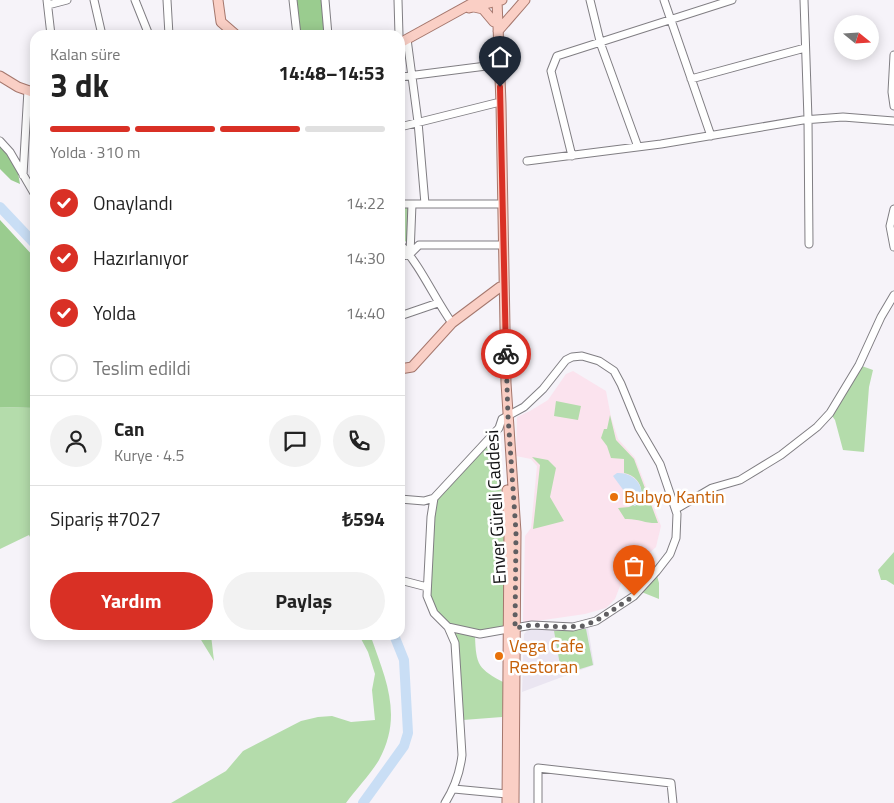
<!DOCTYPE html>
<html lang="tr">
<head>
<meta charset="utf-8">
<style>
  body { margin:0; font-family:"Titillium Web",sans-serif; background:#f2f2f2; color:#222; height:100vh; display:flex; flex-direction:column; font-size:19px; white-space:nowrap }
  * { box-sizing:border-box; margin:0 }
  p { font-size:16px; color:#767676 }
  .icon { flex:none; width:28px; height:28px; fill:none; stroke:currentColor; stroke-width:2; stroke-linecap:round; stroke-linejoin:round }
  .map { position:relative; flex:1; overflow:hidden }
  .details { position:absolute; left:30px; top:30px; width:375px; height:610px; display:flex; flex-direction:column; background:#fff; border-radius:15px; box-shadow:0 2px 12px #0003 }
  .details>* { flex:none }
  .needle { width:32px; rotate:108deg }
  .tools { position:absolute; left:834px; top:15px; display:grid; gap:10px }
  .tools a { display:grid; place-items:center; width:45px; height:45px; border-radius:50%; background:#fff; box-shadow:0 2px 12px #0003; font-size:25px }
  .pin { position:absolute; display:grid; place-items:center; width:42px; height:42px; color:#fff; margin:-51px -21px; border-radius:50% 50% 50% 0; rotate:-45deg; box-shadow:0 0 5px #0007 }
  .pin .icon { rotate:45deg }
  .courier { position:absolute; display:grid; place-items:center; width:50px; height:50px; margin:-25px; border:4px solid #d93025; border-radius:50%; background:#fff; color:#222; box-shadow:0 1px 6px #0007 }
  .summary em { font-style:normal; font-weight:700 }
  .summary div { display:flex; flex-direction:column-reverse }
  .summary { display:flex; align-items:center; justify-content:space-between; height:85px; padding:0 20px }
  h1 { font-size:32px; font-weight:700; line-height:38px }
  .bar { display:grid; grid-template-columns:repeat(4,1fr); gap:8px 5px; align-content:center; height:60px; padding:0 20px }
  .bar i { height:6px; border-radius:4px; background:#e0e0e0 }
  .bar .active { background:#d93025 }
  .bar p { grid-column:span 4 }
  .line { display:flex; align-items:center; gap:12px; padding:0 20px; border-top:1px solid #e0e0e0 }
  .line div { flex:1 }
  .round { display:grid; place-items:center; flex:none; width:52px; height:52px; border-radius:26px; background:#f2f2f2 }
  ol { padding:0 20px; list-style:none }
  li { display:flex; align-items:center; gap:15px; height:55px }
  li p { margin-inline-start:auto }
  li .icon { padding:5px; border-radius:50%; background:#d93025; color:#fff; stroke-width:4 }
  li:last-child { color:#767676 }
  li i { width:28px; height:28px; border:2px solid #e0e0e0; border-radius:50% }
  .button { display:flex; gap:10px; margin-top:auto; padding:10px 20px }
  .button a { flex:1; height:58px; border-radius:30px; background:#d93025; color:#fff; font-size:20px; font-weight:700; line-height:58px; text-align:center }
  .button a+a { background:#f2f2f2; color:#222 }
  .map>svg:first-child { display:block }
</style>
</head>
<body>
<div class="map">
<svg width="894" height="803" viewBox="0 0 894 803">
  <rect width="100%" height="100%" fill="#f6f3f9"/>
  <path fill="#eae5f1" d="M588 628 594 665 522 692 524 634 528 630Z"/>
  <path fill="#fbe3ee" d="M573 371 606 391 611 417 618 439 635 458 661 526 656 547 624 576 615 599 606 608 585 614 523 623 525 536 531 528 537 466 531 459 516 456 517 417 530 411 548 400 566 374Z"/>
  <path fill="#b4dcab" d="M400 208H410L409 241 400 242Z
    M859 365 873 370 869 387 864 452 843 450 835 420 830 413Z
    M556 401 581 406 578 420 554 416Z
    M0 407 35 408V547L29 535 0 549Z
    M610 415 616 440 634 459 658 523C647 524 637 518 625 519L618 508 629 507 633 505 635 506C648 494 640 476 624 473V459L611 458 607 446 601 438 604 429H607Z
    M499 431 502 511 505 534V629L480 634 448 627 427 596 434 498Z
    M532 457 548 460 556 468 550 497 564 521 533 529 540 465Z
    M894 552V585L886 580H881L878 570Z
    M656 572 659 583V599L639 591Z
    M586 629 593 665 567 673 565 669 560 665 554 631Z
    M451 632 475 636C476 665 478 669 505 683L502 717 463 720Z
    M198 635H211L214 661Z
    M359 635H369L371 637C386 680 403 716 379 760 370 775 356 789 346 803H171L226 771 243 751 301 721 318 717 332 716 351 722 375 720 372 690 375 674 368 652Z"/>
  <path fill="#9acc8f" d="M293 0H325L328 35H297Z
    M0 142 15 157 20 184 11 180 0 169Z
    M0 220 35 258V408L0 407Z"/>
  <path fill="#c9def5" d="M617 473C636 472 650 491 635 506L613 476Z"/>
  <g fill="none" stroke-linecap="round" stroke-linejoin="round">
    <path stroke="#c9def5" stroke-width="10" d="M0 207 35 244
      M363 803 404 746 408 733 404 660 394 635"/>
    <g stroke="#807e83" stroke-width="9">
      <path id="minor" d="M47 0 51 35
        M94 0 102 35
        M135 0 149 35
        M167 0 169 35
        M293 0 297 35
        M325 0 328 35
        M398 0 399 35
        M590 0 601 45 638 147
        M664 0 711 136
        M804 0 808 119 809 244
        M48 5 67 0
        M407 39 418 122 425 204
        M894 55 892 92 894 106
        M400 77 494 65
        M691 79 805 48
        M400 127 496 103
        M0 141 10 152 35 195
        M572 156 551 71 557 56 732 0
        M527 161 661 144 803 120 843 117 894 121
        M23 175 28 90
        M400 204H498
        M894 209 890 226 894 247
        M400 244C421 266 434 298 452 323
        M410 254 412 204
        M400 257 410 254 419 245H499
        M400 316 438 303
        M582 356 599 361 614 371 621 384 639 428 660 464 677 514 676 538 670 554 656 572 634 596 596 621 573 627 532 625 480 634 448 627 434 613 427 596 431 517 434 498 499 428 502 419 524 407 543 389 566 360 572 357Z
        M400 499 424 501 434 498
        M676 509 712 488 740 480 781 455 817 427 830 413 859 365 881 317 894 295
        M400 580 427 587
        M454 789 507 794
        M445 803C455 787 460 773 462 755L455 643 448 627
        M538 803V768L671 783 673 803"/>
    </g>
    <g stroke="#a5776d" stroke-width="11">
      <path id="major" d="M218 0 221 22 236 35
        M497 0 501 104 506 383 516 532 514 803
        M474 7 483 9 494 22
        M469 8 502 0
        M498 31 525 0
        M400 43 478 0
        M0 76 18 87 35 93
        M400 369 412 367 452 323 500 287
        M507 803 509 533 507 490"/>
    </g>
    <use href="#minor" stroke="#fff" stroke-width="7"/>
    <use href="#major" stroke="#facfc5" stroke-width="9"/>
  </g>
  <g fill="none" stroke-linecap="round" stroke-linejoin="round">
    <path stroke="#605f62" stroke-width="5" stroke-dasharray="0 9" d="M506 354 508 416 516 532 515 628 532 625 564 627 582 626 596 621 634 596"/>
    <path stroke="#d93025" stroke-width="6" d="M500 87 506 354"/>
  </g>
  <g fill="#e8710a" stroke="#fff" stroke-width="2">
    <circle cx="614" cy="497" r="5"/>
    <circle cx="499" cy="656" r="5"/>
  </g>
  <g text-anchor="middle" stroke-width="5" stroke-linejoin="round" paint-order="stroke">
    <g font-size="18" fill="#c56008" stroke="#fff" text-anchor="start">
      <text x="624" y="503">Bubyo Kantin</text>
      <text x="509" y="652">Vega Cafe<tspan x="509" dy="21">Restoran</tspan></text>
    </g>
    <g font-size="18" fill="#0f0f11" stroke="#fff">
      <text transform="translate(496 507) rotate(-93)" y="6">Enver Güreli Caddesi</text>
    </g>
  </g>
</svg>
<div class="tools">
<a><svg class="needle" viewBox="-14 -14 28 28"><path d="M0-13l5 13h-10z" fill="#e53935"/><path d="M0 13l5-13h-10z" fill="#767676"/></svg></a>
</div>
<div class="pin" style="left:634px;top:596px;background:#ea580c"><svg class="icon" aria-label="bag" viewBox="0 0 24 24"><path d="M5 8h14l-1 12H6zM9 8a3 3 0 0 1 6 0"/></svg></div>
<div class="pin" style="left:500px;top:87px;background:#1f2937"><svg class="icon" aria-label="home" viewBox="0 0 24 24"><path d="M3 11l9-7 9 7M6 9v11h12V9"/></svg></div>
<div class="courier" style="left:506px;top:354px"><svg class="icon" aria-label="bike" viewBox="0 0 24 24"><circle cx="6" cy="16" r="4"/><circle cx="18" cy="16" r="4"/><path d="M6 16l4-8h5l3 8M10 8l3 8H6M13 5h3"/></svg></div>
<section class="details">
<div class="summary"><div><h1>3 dk</h1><p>Kalan süre</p></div><em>14:48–14:53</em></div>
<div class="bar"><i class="active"></i><i class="active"></i><i class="active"></i><i></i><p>Yolda · 310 m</p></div>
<ol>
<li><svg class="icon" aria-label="check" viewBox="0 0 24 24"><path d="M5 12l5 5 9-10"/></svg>Onaylandı<p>14:22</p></li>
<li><svg class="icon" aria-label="check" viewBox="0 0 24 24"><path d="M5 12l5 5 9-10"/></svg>Hazırlanıyor<p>14:30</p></li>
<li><svg class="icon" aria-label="check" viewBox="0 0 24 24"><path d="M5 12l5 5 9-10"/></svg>Yolda<p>14:40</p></li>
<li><i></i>Teslim edildi</li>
</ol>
<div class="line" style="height:90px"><a class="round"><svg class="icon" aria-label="person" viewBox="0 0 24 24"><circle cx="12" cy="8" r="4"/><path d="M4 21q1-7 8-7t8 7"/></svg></a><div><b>Can</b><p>Kurye · 4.5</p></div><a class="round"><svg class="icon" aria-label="chat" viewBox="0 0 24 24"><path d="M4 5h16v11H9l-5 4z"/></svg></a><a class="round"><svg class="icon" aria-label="phone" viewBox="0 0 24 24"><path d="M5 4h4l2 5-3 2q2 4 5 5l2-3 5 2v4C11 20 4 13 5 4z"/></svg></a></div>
<div class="line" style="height:65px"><div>Sipariş #7027</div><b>₺594</b></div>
<div class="button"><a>Yardım</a><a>Paylaş</a></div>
</section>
</div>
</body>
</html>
